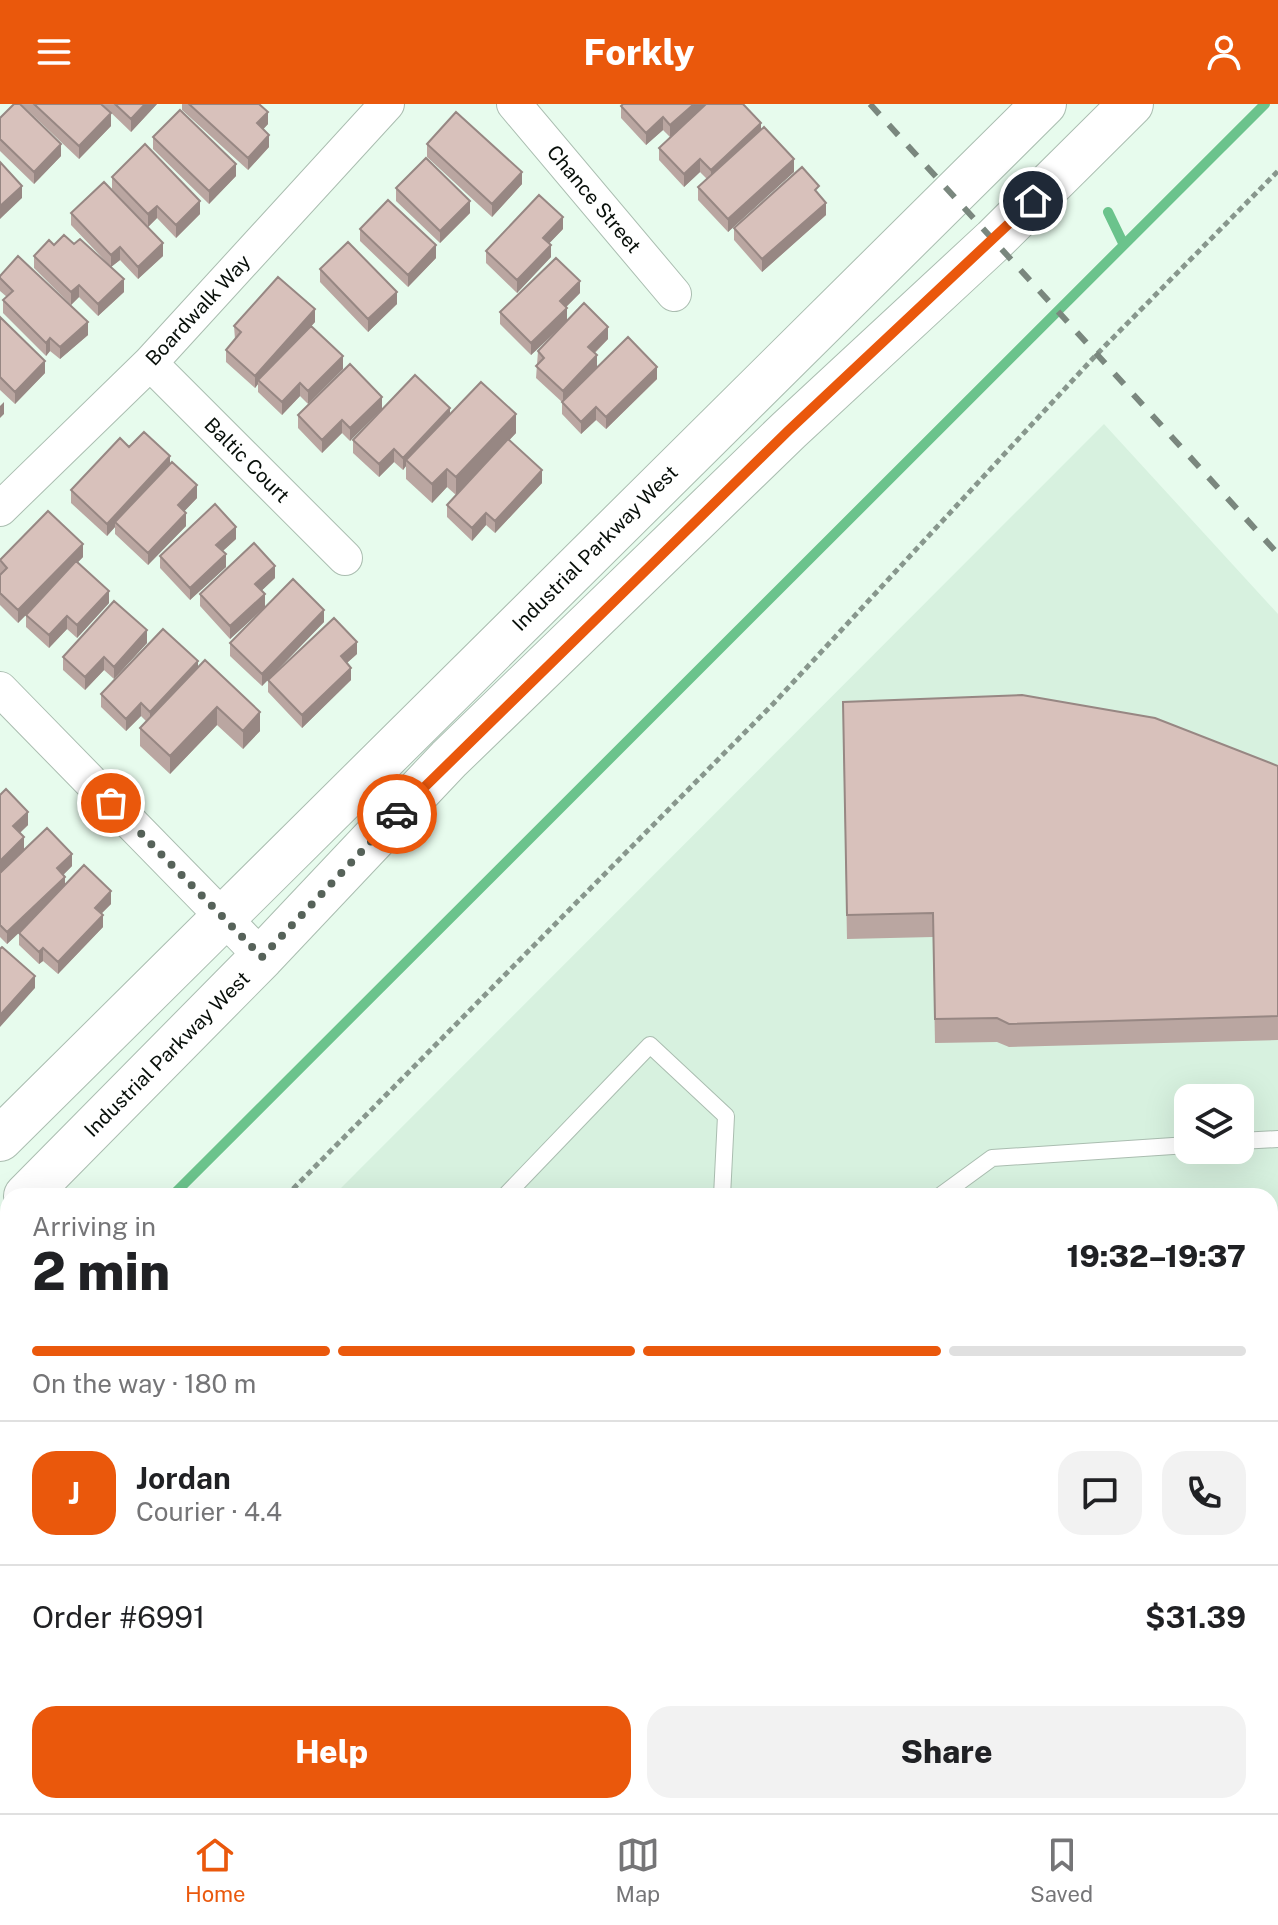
<!DOCTYPE html>
<html lang="en">
<head>
<meta charset="utf-8">
<style>
  body { margin:0; font-family:"Public Sans",sans-serif; background:#f2f2f2; color:#202124; height:100vh; display:flex; flex-direction:column; font-size:30px; white-space:nowrap }
  * { box-sizing:border-box; margin:0 }
  p { font-size:26px; color:#757577 }
  .icon { flex:none; width:44px; height:44px; fill:none; stroke:currentColor; stroke-width:2; stroke-linecap:round; stroke-linejoin:round }
  .map { position:relative; flex:1; overflow:hidden }
  .panel { position:absolute; left:0px; top:1084px; width:1278px; height:626px; display:flex; flex-direction:column; background:#fff; border-radius:24px 24px 0 0; box-shadow:0 8px 32px #0002 }
  .panel>* { flex:none }
  .buttons { position:absolute; left:1174px; top:980px; display:grid; gap:16px }
  .buttons a { display:grid; place-items:center; width:80px; height:80px; border-radius:16px; background:#fff; box-shadow:0 8px 32px #0002; font-size:40px }
  .pin { position:absolute; display:grid; place-items:center; width:68px; height:68px; color:#fff; margin:-34px; border:4px solid #fff; border-radius:50%; box-shadow:0 2px 8px #0007 }
  .courier { position:absolute; display:grid; place-items:center; width:80px; height:80px; margin:-40px; border:6px solid #ea580c; border-radius:50%; background:#fff; color:#222; box-shadow:0 2px 10px #0007 }
  .overview em { font-style:normal; font-weight:800 }
  .overview div { display:flex; flex-direction:column-reverse }
  .overview { display:flex; align-items:center; justify-content:space-between; height:136px; padding:0 32px }
  h1 { font-size:52px; font-weight:800; line-height:60px }
  .bar { display:grid; grid-template-columns:repeat(4,1fr); gap:12px 8px; align-content:center; height:96px; padding:0 32px }
  .bar i { height:10px; border-radius:6px; background:#e0e0e0 }
  .bar .active { background:#ea580c }
  .bar p { grid-column:span 4 }
  .line { display:flex; align-items:center; gap:20px; padding:0 32px; border-top:2px solid #e0e0e0 }
  .line div { flex:1 }
  .round { display:grid; place-items:center; flex:none; width:84px; height:84px; border-radius:24px; background:#f2f2f2 }
  .action { display:flex; gap:16px; margin-top:auto; padding:16px 32px }
  .action a { flex:1; height:92px; border-radius:24px; background:#ea580c; color:#fff; font-size:32px; font-weight:800; line-height:92px; text-align:center }
  .action a+a { background:#f2f2f2; color:#202124 }
  header { display:flex; justify-content:space-between; align-items:center; height:104px; padding:0 32px; background:#ea580c; color:#fff; font-size:36px; font-weight:800 }
  .tabs { display:flex; justify-content:space-around; align-items:center; height:112px; border-top:2px solid #e0e0e0; background:#fff; font-size:22px; color:#757577 }
  .tabs a { display:grid; justify-items:center; gap:4px }
  .tabs .active { color:#ea580c }
  .map>svg:first-child { display:block }
</style>
</head>
<body>
<header><svg class="icon" aria-label="menu" viewBox="0 0 24 24"><path d="M4 6h16M4 12h16M4 18h16"/></svg>Forkly<svg class="icon" aria-label="person" viewBox="0 0 24 24"><circle cx="12" cy="8" r="4"/><path d="M4 21q1-7 8-7t8 7"/></svg></header>
<div class="map">
<svg width="1278" height="1709" viewBox="0 0 1278 1709">
  <rect width="100%" height="100%" fill="#e7fbed"/>
  <path fill="#d7f1df" fill-rule="evenodd" d="M1104 320 1278 510V1709H0V1425L8 1417V1702H1270V1092H333ZM1188 994H1240V1046H1188Z"/>
  <g fill="none" stroke-linecap="round" stroke-linejoin="round">
    <path stroke="#6bc38c" stroke-width="10" d="M1108 108 1123 139
      M172 1092 1265 0
      M0 1266 8 1258"/>
    <g stroke="#aabdb0" stroke-width="18">
      <path id="lane" d="M1240 1037 1278 1035
        M505 1092 650 941 726 1012 722 1092
        M940 1092 992 1054 1188 1041
        M265 1702 273 1709
        M1255 1702 1256 1709
        M180 1709 187 1702
        M331 1709V1702"/>
    </g>
    <g stroke="#aabdb0" stroke-width="36">
      <path id="street" d="M514 0 674 190
        M150 259 345 454
        M0 405 150 259 387 0
        M0 585 262 853
        M854 1709V1702"/>
    </g>
    <g stroke="#aabdb0" stroke-width="46">
      <path id="secondary" d="M0 1035 1044 0
        M26 1092 262 853 449 655 789 326 994 136 1131 0"/>
    </g>
    <path stroke="#88978d" stroke-width="5" stroke-dasharray="6 4" stroke-linecap="butt" d="M286 1092 773 600 1097 250 1278 67
      M0 1383 8 1375"/>
    <use href="#lane" stroke="#fff" stroke-width="16"/>
    <use href="#street" stroke="#fff" stroke-width="34"/>
    <use href="#secondary" stroke="#fff" stroke-width="44"/>
    <path stroke="#7a877e" stroke-width="6" stroke-dasharray="14 14" stroke-linecap="butt" d="M870 0 1278 450"/>
  </g>
  <path fill="#baa6a1" d="M21 0H101L111 22 79 55Z
    M102 0H157L131 28Z
    M182 0H259L268 20 263 25 269 43 248 66 182 6Z
    M621 2 761 26 794 68 728 128 698 96V83L707 75 700 68 684 83 659 56V44L670 33 663 26 646 41 621 14Z
    M0 14 61 52 34 80 0 47Z
    M153 33 236 72 209 100 153 45Z
    M427 40 522 80 492 113 427 53Z
    M112 73 200 110 176 134 157 114 148 123 112 85Z
    M396 84 470 109 440 139 396 97Z
    M819 91 826 111 762 168 734 136V124Z
    M71 109 163 152 138 175 120 156 111 163 71 121Z
    M360 125 436 154 408 183 360 137Z
    M563 125 549 139 551 153 517 189 486 159V147Z
    M54 141 124 188 98 212 79 193 71 201 34 164V152Z
    M320 165 397 200 368 228 320 178Z
    M0 172 88 231 60 255 50 247 46 252 3 209V196L7 193 0 187Z
    M580 189 566 203 567 217 531 251 500 220V208Z
    M0 213 45 269 15 300 0 286Z
    M315 218 311 222 343 265 308 300 300 292 282 311 258 288V280L255 284 226 258V246L235 235 234 222Z
    M608 235 595 249 597 263 657 275 606 325 596 316 581 330 562 310V298L536 274 538 247Z
    M382 293 350 337 342 329 322 349 298 324V311Z
    M450 310 516 329 509 336 542 379 495 429 486 421 472 437 447 413V401L456 391 447 383 432 399 406 375V362L403 366 394 358 379 373 353 349V336Z
    M129 343 170 361 197 394 184 407 186 422 148 461 115 430V423L107 432 71 399V386Z
    M236 435 223 447 226 463 190 496 160 464V452Z
    M83 453 78 458 109 499 77 534 67 525 49 544 26 523V511L18 519 0 501V456Z
    M275 474 261 487 265 503 230 535 200 502V490Z
    M324 518 262 582 230 552V539Z
    M147 539 114 575 104 566 85 586 63 566V553Z
    M357 550 347 559 351 576 302 624 268 588V576Z
    M198 563 260 627 243 645 217 621 170 670 140 642V624L146 617 141 612 126 627 101 603V590Z
    M843 621 1278 662V936L1009 943 997 938 935 939 933 833 847 835Z
    M0 691 28 721 20 729 24 746 72 762 63 771 65 781 111 800 102 809 103 823 58 870 43 857 39 860 19 841V829L21 827 7 840 0 833Z
    M1270 1141H1278V1483H1270Z
    M8 1437V1501L0 1493V1445Z
    M1270 1518H1278V1544H1270Z"/>
  <path fill="#978783" d="M145 0H157L131 28V15Z
    M694 0H708L670 34V21Z
    M268 8V20L257 32V19Z
    M111 9V22L79 55V42Z
    M663 13V26L646 41V29Z
    M761 19V31L711 79V66Z
    M269 31V43L248 66V54Z
    M61 40V52L34 80V68Z
    M700 55V68L684 83V70Z
    M794 55V68L728 128V115Z
    M236 60V72L209 100V87Z
    M522 68V80L492 113V100Z
    M22 82V94L0 115V102Z
    M200 97V110L176 134V121Z
    M470 97V109L440 139V127Z
    M826 99V111L762 168V155Z
    M157 102V114L148 123V110Z
    M563 113V125L543 146V134Z
    M163 139V152L138 175V163Z
    M436 141V154L408 183V171Z
    M551 141V153L517 189V176Z
    M120 143V156L111 163V151Z
    M124 175V188L98 212V200Z
    M580 177V189L560 209V197Z
    M79 181V193L71 201V188Z
    M397 188V200L368 228V215Z
    M567 204V217L531 251V239Z
    M315 205V218L261 278 258 276V280L255 284V272Z
    M88 218V231L60 255V243Z
    M608 223V235L588 255V243Z
    M50 234V247L46 252V239Z
    M597 251V264L563 300V287Z
    M343 252V265L308 300V287Z
    M45 257V269L15 300V288Z
    M657 263V275L606 325V313Z
    M300 279V292L282 311V298Z
    M382 293V305L350 337V324Z
    M4 298V310L0 314V302Z
    M596 303V316L581 330V318Z
    M450 304V317L406 356V362L403 366V354Z
    M516 310V329L456 392V373Z
    M342 316V329L322 349V336Z
    M394 345V358L379 373V360Z
    M170 352V364L115 418V423L107 432V420Z
    M447 365V383L432 399V380Z
    M542 366V379L495 429V417Z
    M197 381V394L178 414V401Z
    M186 409V422L148 461V449Z
    M486 409V421L472 437V424Z
    M236 423V435L216 453V441Z
    M83 440V453L18 519V506Z
    M226 450V463L190 496V484Z
    M275 462V474L255 493V480Z
    M109 487V499L77 534V521Z
    M265 490V503L230 535V522Z
    M324 506V518L262 582V570Z
    M67 512V525L49 544V531Z
    M147 526V539L114 575V563Z
    M357 538V550L341 564V552Z
    M104 553V566L85 586V573Z
    M198 557V570L150 620V608Z
    M351 564V576L302 624V611Z
    M141 599V612L126 627V615Z
    M217 603V621L170 670V652Z
    M260 608V627L243 645V627Z
    M28 708V721L13 735V722Z
    M24 733V746L0 769V757Z
    M72 750V762L57 777V764Z
    M65 773V785L7 840V828Z
    M111 787V800L95 816V804Z
    M103 811V823L58 870V858Z
    M43 844V857L39 860V848Z
    M35 872V884L0 923V911Z"/>
  <path fill="#d8c1bb" stroke="#978783" stroke-width="2" d="M14 0H20L61 40 34 68 0 35V14Z
    M34 0H101L111 9 79 42Z
    M115 0H145L131 15Z
    M189 0H259L268 8 257 19 269 31 248 54Z
    M623 0H694L670 21 663 13 646 29 621 2Z
    M706 0H743L761 19 711 66 700 55 684 70 659 44Z
    M180 6 236 60 209 87 153 33Z
    M456 8 522 68 492 100 427 40Z
    M764 23 794 55 728 115 698 83Z
    M145 40 200 97 176 121 157 102 148 110 112 73Z
    M426 54 470 97 440 127 396 84Z
    M0 58 22 82 0 102Z
    M802 63 819 82 815 86 826 99 762 155 734 124Z
    M104 78 163 139 138 163 120 143 111 151 71 109Z
    M539 91 563 113 543 134 551 141 517 176 486 147Z
    M388 96 436 141 408 171 360 125Z
    M64 131 74 140 80 135 124 175 98 200 79 181 71 188 34 152 49 136 54 141Z
    M348 138 397 188 368 215 320 165Z
    M18 152 88 218 60 243 50 234 46 239 3 196 13 187 0 174V172Z
    M556 154 580 177 560 197 567 204 531 239 500 208Z
    M278 173 315 205 255 272 226 246 241 228 234 222Z
    M584 199 608 223 588 243 597 251 563 287 536 262 544 254 538 247Z
    M0 213 45 257 15 288 0 273Z
    M311 222 343 252 308 287 300 279 282 298 258 276Z
    M628 233 657 263 606 313 596 303 581 318 562 298Z
    M350 260 382 293 350 324 342 316 322 336 298 311Z
    M415 271 450 304 403 354 394 345 379 360 353 336Z
    M481 278 516 310 456 373 447 365 432 380 406 356Z
    M144 328 170 352 107 420 71 386 120 334 129 343Z
    M508 335 542 366 495 417 486 409 472 424 447 401Z
    M172 358 197 381 178 401 186 409 148 449 115 418Z
    M215 400 236 423 216 441 226 450 190 484 160 452Z
    M48 407 83 440 18 506 0 489V471L7 464 0 456Z
    M254 439 275 462 255 480 265 490 230 522 200 490Z
    M76 457 109 487 77 521 67 512 49 531 26 511Z
    M293 475 324 506 262 570 230 539Z
    M114 497 147 526 114 563 104 553 85 573 63 553Z
    M334 514 357 538 341 552 351 564 302 611 268 576Z
    M163 525 198 557 150 608 141 599 126 615 101 590Z
    M205 556 260 608 243 627 217 603 170 652 140 624Z
    M1022 591 1155 614 1278 662V912L1009 920 997 914 935 915 933 809 847 811 843 598Z
    M6 685 28 708 13 722 24 733 0 757V691Z
    M47 724 72 750 57 764 65 773 7 828 0 821V769Z
    M84 761 111 787 95 804 103 811 58 858 43 844 39 848 19 829Z
    M2 843 35 872 0 911V845Z
    M1270 1141H1278V1460H1270Z
    M8 1437V1477L0 1469V1445Z
    M1270 1518H1278V1538H1270Z
    M392 1702H782V1709H392Z
    M932 1702H1225V1709H932Z"/>
  <g fill="none" stroke-linecap="round" stroke-linejoin="round">
    <path stroke="#566259" stroke-width="8" stroke-dasharray="0 14.4" d="M111 699 262 853 397 710"/>
    <path stroke="#ea580c" stroke-width="10" d="M397 710 789 326 1033 97"/>
  </g>
  <g text-anchor="middle" stroke-width="7" stroke-linejoin="round" paint-order="stroke">
    <g font-size="20" fill="#080f0a" stroke="#fff">
      <text transform="translate(594 95) rotate(50)" y="7">Chance Street</text>
      <text transform="translate(198 206) rotate(-47)" y="7">Boardwalk Way</text>
      <text transform="translate(247 356) rotate(45)" y="7">Baltic Court</text>
      <text transform="translate(595 444) rotate(-45)" y="7">Industrial Parkway West</text>
      <text transform="translate(167 950) rotate(-45)" y="7">Industrial Parkway West</text>
    </g>
  </g>
</svg>
<div class="buttons">
<a><svg class="icon" aria-label="layers" viewBox="0 0 24 24"><path d="M12 4l9 5-9 5-9-5zM3 14l9 5 9-5"/></svg></a>
</div>
<div class="pin" style="left:111px;top:699px;background:#ea580c"><svg class="icon" aria-label="bag" viewBox="0 0 24 24"><path d="M5 8h14l-1 12H6zM9 8a3 3 0 0 1 6 0"/></svg></div>
<div class="pin" style="left:1033px;top:97px;background:#1f2937"><svg class="icon" aria-label="home" viewBox="0 0 24 24"><path d="M3 11l9-7 9 7M6 9v11h12V9"/></svg></div>
<div class="courier" style="left:397px;top:710px"><svg class="icon" aria-label="car" viewBox="0 0 24 24"><path d="M5 17H2v-5l4-1 3-4h7l3 4 3 1v5h-3M9 17h6M6 11h13"/><circle cx="7" cy="17" r="2"/><circle cx="17" cy="17" r="2"/></svg></div>
<section class="panel">
<div class="overview"><div><h1>2 min</h1><p>Arriving in</p></div><em>19:32–19:37</em></div>
<div class="bar"><i class="active"></i><i class="active"></i><i class="active"></i><i></i><p>On the way · 180 m</p></div>
<div class="line" style="height:144px"><b class="round" style="background:#ea580c;color:#fff">J</b><div><b>Jordan</b><p>Courier · 4.4</p></div><a class="round"><svg class="icon" aria-label="chat" viewBox="0 0 24 24"><path d="M4 5h16v11H9l-5 4z"/></svg></a><a class="round"><svg class="icon" aria-label="phone" viewBox="0 0 24 24"><path d="M5 4h4l2 5-3 2q2 4 5 5l2-3 5 2v4C11 20 4 13 5 4z"/></svg></a></div>
<div class="line" style="height:104px"><div>Order #6991</div><b>$31.39</b></div>
<div class="action"><a>Help</a><a>Share</a></div>
</section>
</div>
<nav class="tabs">
<a class="active"><svg class="icon" aria-label="home" viewBox="0 0 24 24"><path d="M3 11l9-7 9 7M6 9v11h12V9"/></svg>Home</a>
<a><svg class="icon" aria-label="map" viewBox="0 0 24 24"><path d="M3 6l6-2 6 2 6-2v14l-6 2-6-2-6 2zM9 4v14M15 6v14"/></svg>Map</a>
<a><svg class="icon" aria-label="saved" viewBox="0 0 24 24"><path d="M7 4h10v16l-5-4-5 4z"/></svg>Saved</a>
</nav>
</body>
</html>
